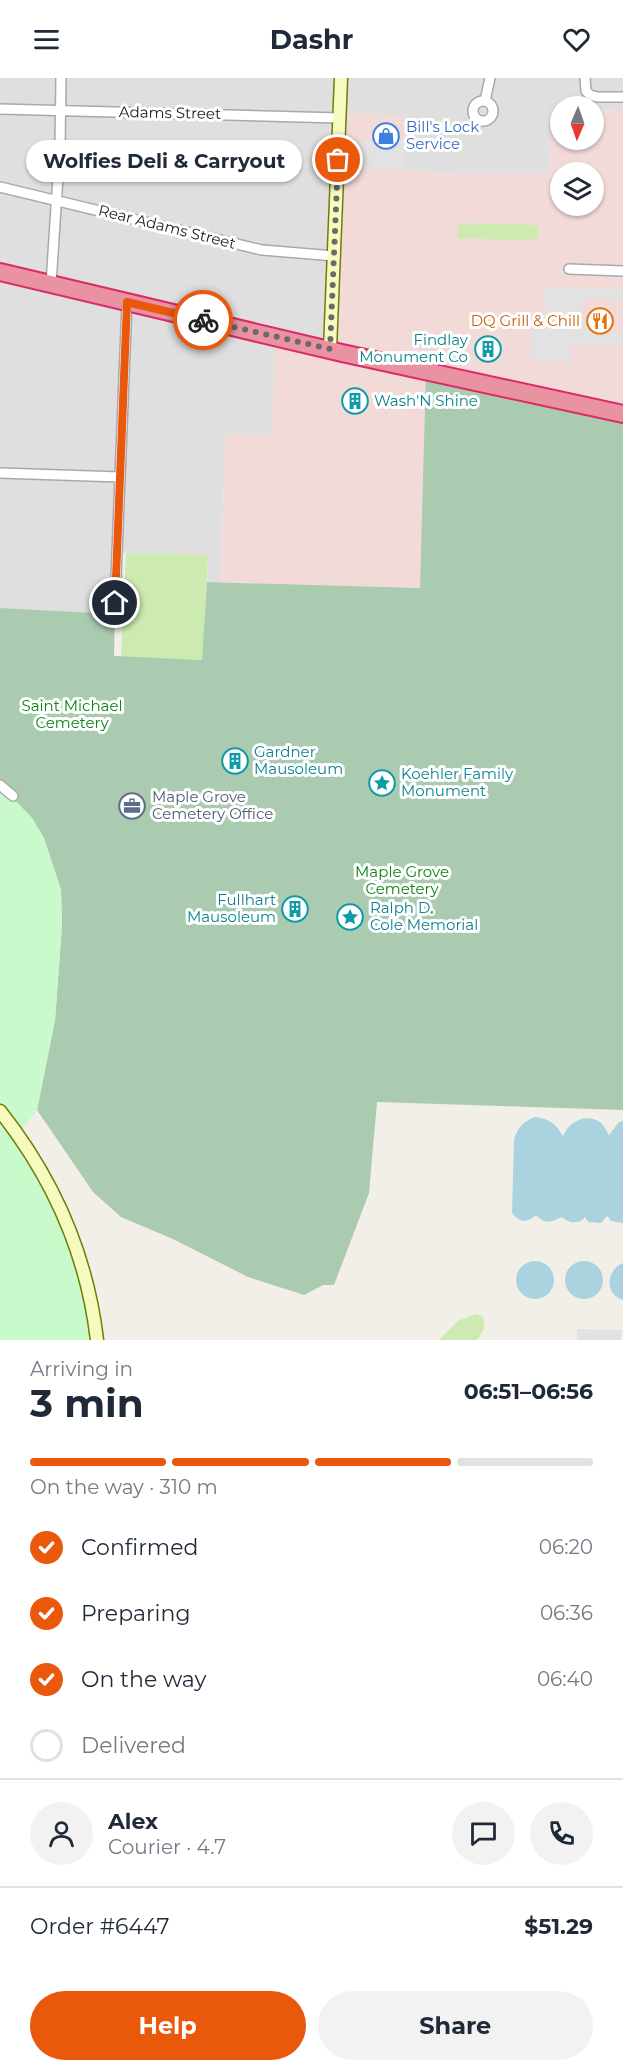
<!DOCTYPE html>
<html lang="en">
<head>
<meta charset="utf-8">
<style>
  body { margin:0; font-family:Montserrat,sans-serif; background:#f2f2f3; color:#1f2937; height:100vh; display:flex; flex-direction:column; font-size:22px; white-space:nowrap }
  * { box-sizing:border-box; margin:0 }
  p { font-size:20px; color:#747a83 }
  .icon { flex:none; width:33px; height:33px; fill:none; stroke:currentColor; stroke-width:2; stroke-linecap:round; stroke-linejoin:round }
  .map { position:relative; height:1262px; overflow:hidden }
  .details { display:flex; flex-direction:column; background:#fff; flex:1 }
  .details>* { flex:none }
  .needle { width:39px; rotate:182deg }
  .controls { position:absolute; left:550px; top:18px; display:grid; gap:12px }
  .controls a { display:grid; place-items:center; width:54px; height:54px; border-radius:50%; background:#fff; box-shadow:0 2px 4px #0004; font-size:30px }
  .pin { position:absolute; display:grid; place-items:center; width:51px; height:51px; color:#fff; margin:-26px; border:3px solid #fff; border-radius:50%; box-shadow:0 2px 6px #0007 }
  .courier { position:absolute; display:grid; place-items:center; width:60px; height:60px; margin:-30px; border:4px solid #ea580c; border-radius:50%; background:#fff; color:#222; box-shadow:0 2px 8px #0007 }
  .bubble { position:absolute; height:42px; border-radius:21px; background:#fff; box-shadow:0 2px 4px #0004; font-size:20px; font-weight:700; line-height:42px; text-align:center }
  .summary em { font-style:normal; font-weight:700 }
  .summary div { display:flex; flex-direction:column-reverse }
  .summary { display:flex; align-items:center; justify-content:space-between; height:102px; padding:0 30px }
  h1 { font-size:39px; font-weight:700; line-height:45px }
  .bar { display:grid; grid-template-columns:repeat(4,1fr); gap:9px 6px; align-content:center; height:72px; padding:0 30px }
  .bar i { height:8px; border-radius:4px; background:#e0e1e3 }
  .bar .selected { background:#ea580c }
  .bar p { grid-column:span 4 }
  .line { display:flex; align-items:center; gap:15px; padding:0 30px; border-top:2px solid #e0e1e3 }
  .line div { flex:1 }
  .round { display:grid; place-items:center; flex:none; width:63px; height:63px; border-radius:32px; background:#f2f2f3 }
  ol { padding:0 30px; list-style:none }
  li { display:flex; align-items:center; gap:18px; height:66px }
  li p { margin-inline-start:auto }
  li .icon { padding:6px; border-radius:50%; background:#ea580c; color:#fff; stroke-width:4 }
  li:last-child { color:#747a83 }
  li i { width:33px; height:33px; border:3px solid #e0e1e3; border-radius:50% }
  .action { display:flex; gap:12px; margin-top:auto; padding:12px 30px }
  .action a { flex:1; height:69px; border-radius:36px; background:#ea580c; color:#fff; font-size:24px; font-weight:700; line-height:69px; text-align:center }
  .action a+a { background:#f2f2f3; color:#1f2937 }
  header { display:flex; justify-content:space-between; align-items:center; height:78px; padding:0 30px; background:#fff; font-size:27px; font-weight:700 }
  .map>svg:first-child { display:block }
</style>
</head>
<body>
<header><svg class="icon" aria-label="menu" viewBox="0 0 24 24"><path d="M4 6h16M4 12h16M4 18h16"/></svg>Dashr<svg class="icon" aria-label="heart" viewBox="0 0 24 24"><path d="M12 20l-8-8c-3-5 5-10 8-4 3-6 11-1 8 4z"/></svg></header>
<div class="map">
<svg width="623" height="1262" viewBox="0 0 623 1262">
  <rect width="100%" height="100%" fill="#f2efe9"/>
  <path fill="#e0dfdf" d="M0 0H623V32H594V28H561V33H551L550 96H461L404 92 331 259 272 358 226 357 220 504H207L208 477 117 475 115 536 0 530Z"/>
  <path fill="#f2dad9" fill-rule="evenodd" d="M623 32V336L420 510 220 504 226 357 272 358 275 259 329 271 340 34 408 39 404 92 461 96H549L551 33H561V62H594V33ZM561 94H594V128H561Z"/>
  <path fill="#cdebb0" d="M458 145 536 147 539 149 538 159 532 163 457 160Z
    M126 475 208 477 203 582 121 579Z
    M475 1236 483 1239C486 1248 483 1254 477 1262H439L458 1243Z"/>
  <path fill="#aacbaf" d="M426 293 623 336V1032L377 1024 369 1115 334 1207H323L304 1217 248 1199 173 1161 121 1139 93 1114 37 1032 55 942 62 847 61 812 44 760 32 740 0 707V530L115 536 114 578 202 582 207 504 420 510Z"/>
  <path fill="#c8facc" d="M0 707 32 740 44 760 61 812 62 847 55 942 37 1032 18 1056 64 1136 94 1262H0Z"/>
  <path fill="#e2e2e2" d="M353 61 406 64 404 92 351 90Z
    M545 209 623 211V222L590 221 581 223V241L591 243V254L623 255V267L572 266 571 285 531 282 532 234H545Z
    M577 1251 622 1252 621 1262H577Z"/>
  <path fill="#aad3df" d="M535 1039C550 1041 555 1045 563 1058 569 1044 586 1034 601 1045 604 1047 607 1054 609 1057L619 1044 623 1043V1145L611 1143 607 1138 601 1145 588 1144 585 1139 581 1143C573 1145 569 1145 562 1139 551 1144 546 1147 536 1137 527 1145 520 1145 512 1135L514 1061C518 1049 524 1043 535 1039Z
    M516 1202a19 19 0 1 1 38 0a19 19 0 1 1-38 0Z
    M565 1202a19 19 0 1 1 38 0a19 19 0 1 1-38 0Z
    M623 1185V1222C604 1216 606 1192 623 1185Z"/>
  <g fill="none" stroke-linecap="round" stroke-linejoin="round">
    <g stroke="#a9a9a9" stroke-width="12">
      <path id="street" d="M585 0 586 13 590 17 597 19H623
        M485 23 490 0
        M473 33a10 10 0 1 1 20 0a10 10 0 1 1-20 0Z
        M0 31 340 40
        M0 109 262 172 335 178
        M569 191 623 193
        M51 206 60 68 61 0
        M0 395 120 399
        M115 525 127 224
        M0 707 13 718"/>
    </g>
    <g stroke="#707d05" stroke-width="15">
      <path id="secondary" d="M330 271 341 0
        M0 1033C53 1100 87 1177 97 1262"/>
    </g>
    <g stroke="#dc2a67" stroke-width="20">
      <path id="highway" d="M0 194 342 275 623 336"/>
    </g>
    <use href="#street" stroke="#fff" stroke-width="9"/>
    <use href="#secondary" stroke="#f7fabf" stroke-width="12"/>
    <use href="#highway" stroke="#e892a2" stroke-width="16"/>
  </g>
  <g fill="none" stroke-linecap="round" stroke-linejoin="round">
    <path stroke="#6b6a68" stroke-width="6" stroke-dasharray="0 10.8" d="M203 242 330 271 338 82"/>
    <path stroke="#ea580c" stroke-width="8" d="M115 525 127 224 203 242"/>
  </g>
  <defs>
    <g id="shop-ring" transform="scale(1.35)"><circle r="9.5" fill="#fff" stroke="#3f7fe0" stroke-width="1.5"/><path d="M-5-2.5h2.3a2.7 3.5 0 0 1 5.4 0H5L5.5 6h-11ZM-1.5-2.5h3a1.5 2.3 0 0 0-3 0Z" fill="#3f7fe0"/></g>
    <g id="restaurant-ring" transform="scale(1.35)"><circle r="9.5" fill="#fff" stroke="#e8710a" stroke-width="1.5"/><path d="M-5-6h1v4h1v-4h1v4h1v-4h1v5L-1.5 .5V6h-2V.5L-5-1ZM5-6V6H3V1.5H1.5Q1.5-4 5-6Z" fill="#e8710a"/></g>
    <g id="building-ring" transform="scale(1.35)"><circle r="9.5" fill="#fff" stroke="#0f9aa8" stroke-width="1.5"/><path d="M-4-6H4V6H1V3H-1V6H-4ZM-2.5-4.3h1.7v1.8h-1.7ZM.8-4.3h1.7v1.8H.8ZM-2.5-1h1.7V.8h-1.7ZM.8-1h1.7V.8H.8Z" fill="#0f9aa8"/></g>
    <g id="sight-ring" transform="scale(1.35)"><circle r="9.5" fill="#fff" stroke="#0f9aa8" stroke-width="1.5"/><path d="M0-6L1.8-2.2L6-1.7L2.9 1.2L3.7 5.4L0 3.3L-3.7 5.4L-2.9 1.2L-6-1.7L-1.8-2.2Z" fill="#0f9aa8"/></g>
    <g id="office-ring" transform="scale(1.35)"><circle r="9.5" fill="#fff" stroke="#5c6f8a" stroke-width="1.5"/><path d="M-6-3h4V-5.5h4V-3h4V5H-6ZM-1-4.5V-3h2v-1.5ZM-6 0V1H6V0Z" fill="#5c6f8a"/></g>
  </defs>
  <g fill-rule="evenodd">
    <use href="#shop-ring" x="386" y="58"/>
    <use href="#restaurant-ring" x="600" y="243"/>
    <use href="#building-ring" x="488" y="271"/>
    <use href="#building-ring" x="355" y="323"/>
    <use href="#building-ring" x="235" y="683"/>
    <use href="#sight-ring" x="382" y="705"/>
    <use href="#office-ring" x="132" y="728"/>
    <use href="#building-ring" x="295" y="831"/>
    <use href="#sight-ring" x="350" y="839"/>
  </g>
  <g text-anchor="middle" stroke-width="6" stroke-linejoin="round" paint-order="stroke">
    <g font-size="15" fill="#222" stroke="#fff">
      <text transform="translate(170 35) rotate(1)" y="5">Adams Street</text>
      <text transform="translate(167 149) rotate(14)" y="5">Rear Adams Street</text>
    </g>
    <g font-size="15" fill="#366cbe" stroke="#fff" text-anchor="start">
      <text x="406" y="54">Bill's Lock<tspan x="406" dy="17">Service</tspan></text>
    </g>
    <g font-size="15" fill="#c56008" stroke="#fff" text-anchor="end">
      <text x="580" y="248">DQ Grill &amp; Chill</text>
    </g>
    <g font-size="15" fill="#0d838f" stroke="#fff" text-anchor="start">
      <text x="468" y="267" text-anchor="end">Findlay<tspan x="468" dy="17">Monument Co</tspan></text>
      <text x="374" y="328">Wash'N Shine</text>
      <text x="254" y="679">Gardner<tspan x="254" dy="17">Mausoleum</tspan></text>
      <text x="401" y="701">Koehler Family<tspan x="401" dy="17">Monument</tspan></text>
      <text x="276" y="827" text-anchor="end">Fullhart<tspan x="276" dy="17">Mausoleum</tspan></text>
      <text x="370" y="835">Ralph D.<tspan x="370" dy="17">Cole Memorial</tspan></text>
    </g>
    <g font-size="15" fill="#0c8416" stroke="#fff">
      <text x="72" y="633">Saint Michael<tspan x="72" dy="17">Cemetery</tspan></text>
      <text x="402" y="799">Maple Grove<tspan x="402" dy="17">Cemetery</tspan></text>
    </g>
    <g font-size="15" fill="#4e5e75" stroke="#fff" text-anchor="start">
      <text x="152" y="724">Maple Grove<tspan x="152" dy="17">Cemetery Office</tspan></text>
    </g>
  </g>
</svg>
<div class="controls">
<a><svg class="needle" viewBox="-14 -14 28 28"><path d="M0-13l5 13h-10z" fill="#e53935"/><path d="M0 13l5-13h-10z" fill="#747a83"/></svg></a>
<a><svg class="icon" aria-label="layers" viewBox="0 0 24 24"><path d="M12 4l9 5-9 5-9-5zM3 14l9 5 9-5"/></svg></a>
</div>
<div class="pin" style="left:338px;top:82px;background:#ea580c"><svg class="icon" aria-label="bag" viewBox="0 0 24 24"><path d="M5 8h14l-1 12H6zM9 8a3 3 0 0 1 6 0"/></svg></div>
<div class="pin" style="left:115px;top:525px;background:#1f2937"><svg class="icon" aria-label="home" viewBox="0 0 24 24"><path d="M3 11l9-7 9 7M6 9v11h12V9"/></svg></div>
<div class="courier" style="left:203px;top:242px"><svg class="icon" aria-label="bike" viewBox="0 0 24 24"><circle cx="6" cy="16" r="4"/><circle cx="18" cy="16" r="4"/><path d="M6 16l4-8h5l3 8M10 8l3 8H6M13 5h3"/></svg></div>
<div class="bubble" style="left:26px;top:62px;width:276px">Wolfies Deli &amp; Carryout</div>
</div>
<section class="details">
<div class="summary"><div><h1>3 min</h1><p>Arriving in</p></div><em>06:51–06:56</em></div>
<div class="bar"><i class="selected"></i><i class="selected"></i><i class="selected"></i><i></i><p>On the way · 310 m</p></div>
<ol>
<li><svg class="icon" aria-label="check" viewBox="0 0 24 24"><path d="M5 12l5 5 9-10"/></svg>Confirmed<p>06:20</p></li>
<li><svg class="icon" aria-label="check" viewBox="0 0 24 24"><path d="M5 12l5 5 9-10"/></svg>Preparing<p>06:36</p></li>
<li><svg class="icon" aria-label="check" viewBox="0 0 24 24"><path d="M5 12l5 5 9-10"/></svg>On the way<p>06:40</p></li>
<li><i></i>Delivered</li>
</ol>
<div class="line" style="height:108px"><a class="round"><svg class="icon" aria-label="person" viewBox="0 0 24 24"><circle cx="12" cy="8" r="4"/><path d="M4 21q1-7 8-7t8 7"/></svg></a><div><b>Alex</b><p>Courier · 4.7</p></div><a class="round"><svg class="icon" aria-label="chat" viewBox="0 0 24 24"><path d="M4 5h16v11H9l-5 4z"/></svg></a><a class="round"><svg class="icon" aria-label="phone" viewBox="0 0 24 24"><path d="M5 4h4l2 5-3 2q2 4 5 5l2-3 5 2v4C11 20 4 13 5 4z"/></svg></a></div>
<div class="line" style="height:78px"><div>Order #6447</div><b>$51.29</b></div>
<div class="action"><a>Help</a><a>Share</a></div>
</section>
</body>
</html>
